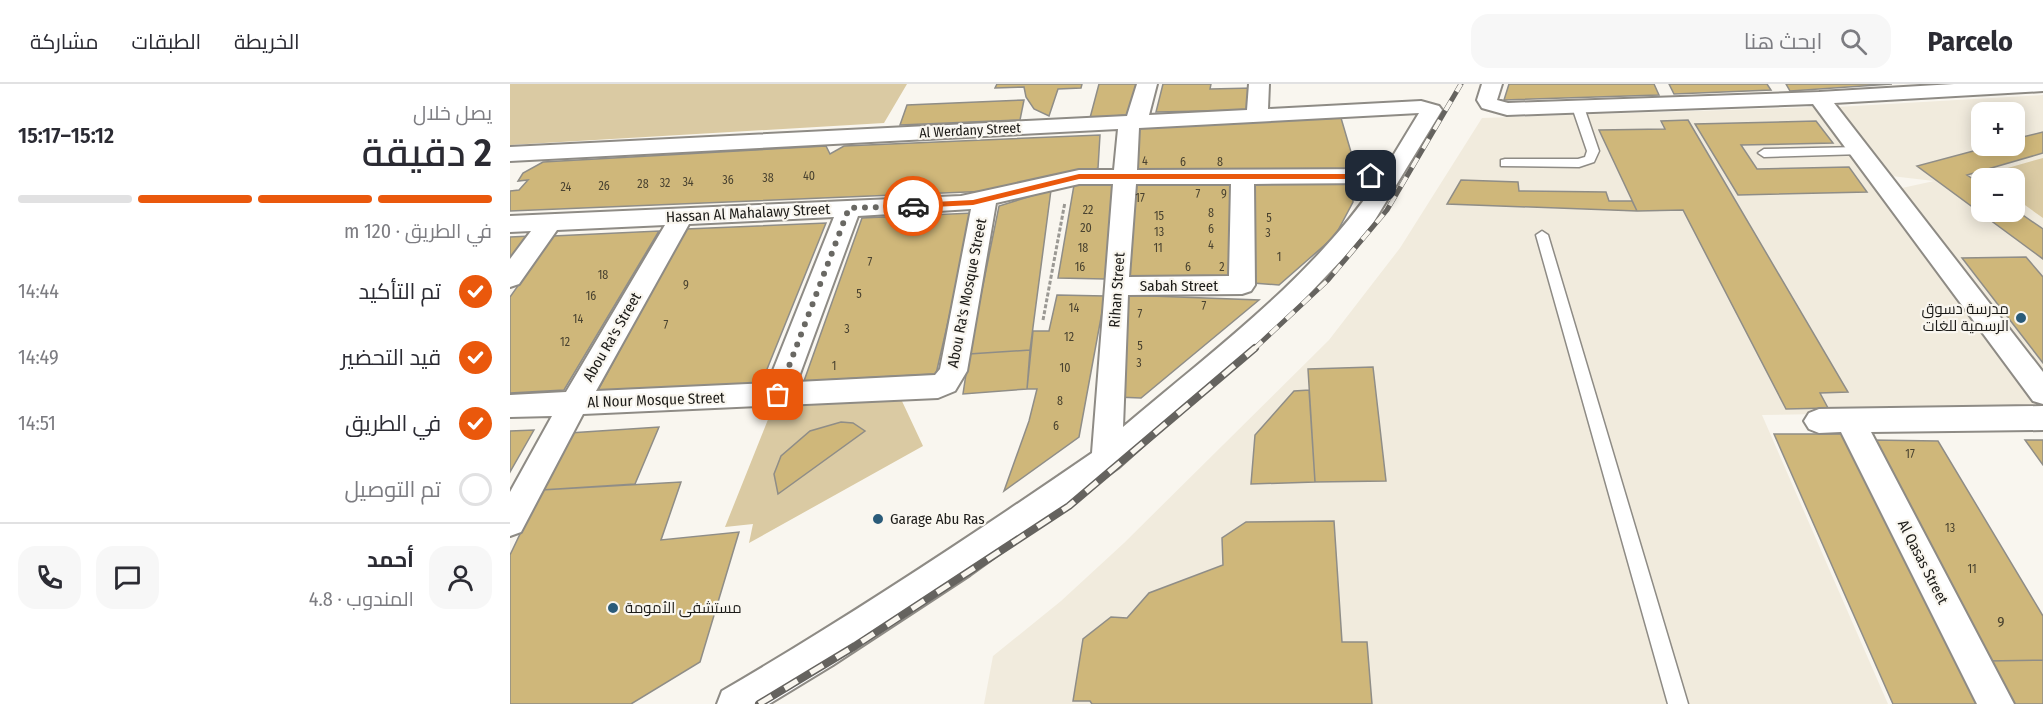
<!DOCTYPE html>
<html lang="ar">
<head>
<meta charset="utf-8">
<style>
  body { margin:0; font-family:"Fira Sans Condensed",Cairo,sans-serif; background:#f7f7f7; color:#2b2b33; direction:rtl; height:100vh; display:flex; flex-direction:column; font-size:22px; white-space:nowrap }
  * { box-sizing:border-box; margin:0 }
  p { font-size:20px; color:#7c7c81 }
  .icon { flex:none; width:33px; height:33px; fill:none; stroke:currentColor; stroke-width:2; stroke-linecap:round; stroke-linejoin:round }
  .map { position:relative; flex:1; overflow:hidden; direction:ltr }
  .panel { display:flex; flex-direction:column; background:#fff; width:510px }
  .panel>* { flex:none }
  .controls { position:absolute; left:1461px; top:18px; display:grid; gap:12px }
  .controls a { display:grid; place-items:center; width:54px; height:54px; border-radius:12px; background:#fff; box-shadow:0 3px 15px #0003; font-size:30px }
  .pin { position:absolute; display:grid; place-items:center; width:51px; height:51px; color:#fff; margin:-26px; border-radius:12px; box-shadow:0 3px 9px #0006 }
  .courier { position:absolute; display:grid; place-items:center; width:60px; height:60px; margin:-30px; border:4px solid #ea580c; border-radius:50%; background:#fff; color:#222; box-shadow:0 2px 8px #0007 }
  .head em { font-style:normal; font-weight:600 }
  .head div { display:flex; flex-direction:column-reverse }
  .head { display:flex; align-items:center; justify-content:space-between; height:102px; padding:0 18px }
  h1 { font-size:39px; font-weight:600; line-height:45px }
  .bar { display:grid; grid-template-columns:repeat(4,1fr); gap:9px 6px; align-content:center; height:72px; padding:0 18px }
  .bar i { height:8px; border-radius:4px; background:#e1e1e2 }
  .bar .on { background:#ea580c }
  .bar p { grid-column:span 4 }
  .line { display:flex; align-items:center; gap:15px; padding:0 18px; border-top:2px solid #e1e1e2 }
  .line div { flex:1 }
  .round { display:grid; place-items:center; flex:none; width:63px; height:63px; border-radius:18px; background:#f7f7f7 }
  ol { padding:0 18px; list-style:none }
  li { display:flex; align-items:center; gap:18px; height:66px }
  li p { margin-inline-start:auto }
  li .icon { padding:6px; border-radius:50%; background:#ea580c; color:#fff; stroke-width:4 }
  li:last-child { color:#7c7c81 }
  li i { width:33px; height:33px; border:3px solid #e1e1e2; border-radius:50% }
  header { display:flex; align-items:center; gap:36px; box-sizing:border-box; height:84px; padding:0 30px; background:#fff; border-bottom:2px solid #e1e1e2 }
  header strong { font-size:28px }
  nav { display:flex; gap:33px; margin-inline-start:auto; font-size:21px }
  .search { width:420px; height:54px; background:#f7f7f7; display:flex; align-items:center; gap:15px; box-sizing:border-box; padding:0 21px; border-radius:18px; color:#7c7c81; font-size:22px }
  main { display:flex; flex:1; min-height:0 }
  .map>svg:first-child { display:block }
</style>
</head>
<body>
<header>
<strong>Parcelo</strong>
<div class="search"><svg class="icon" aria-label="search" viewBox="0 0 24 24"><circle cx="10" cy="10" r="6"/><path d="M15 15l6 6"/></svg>ابحث هنا</div>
<nav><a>الخريطة</a><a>الطبقات</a><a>مشاركة</a></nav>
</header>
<main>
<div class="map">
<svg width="1533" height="620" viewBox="0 0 1533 620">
  <rect width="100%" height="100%" fill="#f9f6ef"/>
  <path fill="#f1ebdd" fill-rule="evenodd" d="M1533 11V294L1392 104 1424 97 1381 92 1327 23ZM1472 28H1504V62H1472ZM1472 94H1504V128H1472Z
    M1306 23 1530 326 1252 331 1378 620H474L483 572 551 517 614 459 819 256 890 164 972 34Z"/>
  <path fill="#dacaa3" d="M0 0H397L374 39 0 61Z
    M1533 74V134L1505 114 1504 94H1477L1473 91Z
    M391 315 413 362 239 459 243 440 215 443 263 323Z"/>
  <path fill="#cfb77a" stroke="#8f8d87" stroke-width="1.5" d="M487 0H572L571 4 548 5 539 32 524 25 516 13 514 3 485 4Z
    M589 0H635L628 30 580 34Z
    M653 0H701L700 5 743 4 744 26 646 28Z
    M999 0H1144L1149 11 994 16Z
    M1159 0H1257L1261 6 1164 10Z
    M1276 0H1382L1280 7Z
    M514 16 510 36 390 41 397 21Z
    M831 34 841 68 871 69 875 87H624L625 42Z
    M1178 36 1338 308 1310 309 1318 324 1276 325 1173 126 1127 127 1089 46 1155 45 1151 37Z
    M1306 37 1323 59 1231 61 1247 85 1339 83 1357 108 1228 111 1185 40Z
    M1533 48V69L1457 91 1472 101V128H1504V125L1533 145V175L1407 82 1482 62H1504V55Z
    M590 51 588 84 580 88 542 91 481 107 0 127V107L9 106 18 96 8 97 13 89 33 78 316 62 320 70 334 62Z
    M951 96 1008 98 1009 107 1096 108 1099 117H1122L1127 127 937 120Z
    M603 99 595 195 548 194 564 101Z
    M619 99 725 100 722 201 614 195Z
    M842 99 843 118 825 152 769 201 743 199V100Z
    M541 106 520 266 459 270 489 122Z
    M463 129 426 290 294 297 352 134Z
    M316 139 251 300 87 308 176 145Z
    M149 147 54 306 0 309V213L43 152Z
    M20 152 0 179V153Z
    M1516 173 1533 193V279L1452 174Z
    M547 211 595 212 569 353 494 407 519 337 527 305H517L523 247H539Z
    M613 211 749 216 631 314 606 313Z
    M520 266 517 305 453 310 459 270Z
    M863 283 876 397 805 398 798 285Z
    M799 306 805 398 741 400 745 351 784 307Z
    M331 338 343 339 355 347 268 410 264 390 271 372 300 347Z
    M149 343 125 400 31 406 59 349Z
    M24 346 0 388V347Z
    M1264 350H1335L1471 620H1383Z
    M1362 356 1428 357 1533 532V576L1478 577Z
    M1515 356H1533V381Z
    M171 398 151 456 229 448 190 578 121 620H0V471L31 406Z
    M824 437 832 558H857L862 620H582L580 617H563L573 555 601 533 617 534 639 509 713 481 712 454 736 438Z
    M1533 576V620H1501L1478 577Z"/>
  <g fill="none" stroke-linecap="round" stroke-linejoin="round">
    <g stroke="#8e8b85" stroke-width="3">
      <path id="service" d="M1068 20 1074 23 1089 67 1084 78 1069 83 991 82V76L995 75H1068L1075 73 1077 67 1062 23Z
        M1349 63 1353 64V70L1254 73 1248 69 1254 65Z
        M1032 147 1038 151 1178 620H1158L1026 151Z"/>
    </g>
    <g stroke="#8e8b85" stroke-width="4">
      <path id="minor" d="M627 0H647L639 31 737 26 739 0H759L758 25 911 17 929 22 932 26 863 139 837 170 781 229 608 384 460 491 323 581 259 620H207L212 607C339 533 461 452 582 369L603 100H569L486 119 457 287 445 307 428 314 73 330 11 448 0 452V408L42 332 0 333V311L56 308 155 141 47 146 9 200 0 203V175L21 147 0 148V132L451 112 569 86H604L608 45 0 77V63L617 32ZM909 29 875 85 627 86 629 44ZM866 99C800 196 701 268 613 343L618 211 732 210 741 207 745 201 744 100ZM626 100H721L719 192 619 193ZM461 125 430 285 425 291 287 298 348 132ZM324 133 258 299 86 307 179 140Z
        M972 0H992L987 16 998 19 1309 8 1444 0H1533V7L1324 19 1533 288V320L1523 317 1303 20 997 31 972 24 967 16Z
        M1533 322V346L1361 348 1504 620H1467L1331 348 1309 349 1299 345 1294 337 1299 329 1309 325Z"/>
    </g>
    <path stroke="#9b9994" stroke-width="3" stroke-dasharray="4 2" stroke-linecap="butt" d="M533 236 555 118"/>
    <use href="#service" fill="#fff" fill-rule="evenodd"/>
    <use href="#minor" fill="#fff" fill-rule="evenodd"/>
    <g stroke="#65635f" stroke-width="5">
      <path id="rail-far1" d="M744 265 818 196 877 126 951 0"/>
    </g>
    <g stroke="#65635f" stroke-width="8">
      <path id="rail" d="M249 620 345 562 559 422 745 264"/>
    </g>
    <use href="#rail-far1" stroke="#f9f6ef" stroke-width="4" stroke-dasharray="11" stroke-linecap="butt"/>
    <use href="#rail" stroke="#f9f6ef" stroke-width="5" stroke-dasharray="15" stroke-linecap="butt"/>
  </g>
  <path fill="#ea580c" d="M569 90H861L865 92 861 95H569L463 121 403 124 399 122 403 119 463 116Z"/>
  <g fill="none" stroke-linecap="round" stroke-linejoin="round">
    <path stroke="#696863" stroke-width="6" stroke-dasharray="0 10.8" d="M268 311 339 124 403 122"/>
  </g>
  <g fill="#2a5b79" stroke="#f9f6ef" stroke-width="2">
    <circle cx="1511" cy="234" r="6"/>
    <circle cx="368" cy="435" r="6"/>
    <circle cx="103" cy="524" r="6"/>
  </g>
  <g text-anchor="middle" stroke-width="4.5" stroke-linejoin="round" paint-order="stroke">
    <g font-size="12" fill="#494230">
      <text x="635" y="81">4</text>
      <text x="673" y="82">6</text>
      <text x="710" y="82">8</text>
      <text x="299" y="96">40</text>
      <text x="258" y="98">38</text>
      <text x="218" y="100">36</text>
      <text x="178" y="102">34</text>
      <text x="155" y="103">32</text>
      <text x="133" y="104">28</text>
      <text x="94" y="106">26</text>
      <text x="56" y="107">24</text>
      <text x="688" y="114">7</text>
      <text x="714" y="114">9</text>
      <text x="630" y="118">17</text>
      <text x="578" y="130">22</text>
      <text x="701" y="133">8</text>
      <text x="649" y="136">15</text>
      <text x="759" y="138">5</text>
      <text x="576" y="148">20</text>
      <text x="701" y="149">6</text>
      <text x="649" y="152">13</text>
      <text x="758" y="153">3</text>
      <text x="701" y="165">4</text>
      <text x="573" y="168">18</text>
      <text x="648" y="168">11</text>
      <text x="769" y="177">1</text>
      <text x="360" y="182">7</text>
      <text x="570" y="187">16</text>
      <text x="678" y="187">6</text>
      <text x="712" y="187">2</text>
      <text x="93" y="195">18</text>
      <text x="176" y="205">9</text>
      <text x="349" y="214">5</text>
      <text x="81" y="216">16</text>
      <text x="694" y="226">7</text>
      <text x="564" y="228">14</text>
      <text x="630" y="234">7</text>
      <text x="68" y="239">14</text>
      <text x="156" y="245">7</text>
      <text x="337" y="249">3</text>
      <text x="559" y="257">12</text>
      <text x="55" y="262">12</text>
      <text x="630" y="266">5</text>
      <text x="629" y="283">3</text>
      <text x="324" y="286">1</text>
      <text x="555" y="288">10</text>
      <text x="550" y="321">8</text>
      <text x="546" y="346">6</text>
      <text x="1400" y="374">17</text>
      <text x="1440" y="448">13</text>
      <text x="1462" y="489">11</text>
    </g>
    <g font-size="14" fill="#1c1b18" stroke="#f9f6ef">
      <text transform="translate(460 46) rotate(-3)" y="5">Al Werdany Street</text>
    </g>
    <g font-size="15" fill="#1c1b18" stroke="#f9f6ef">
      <text transform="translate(238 129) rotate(-3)" y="5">Hassan Al Mahalawy Street</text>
      <text x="669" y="207">Sabah Street</text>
      <text transform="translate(607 206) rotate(-86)" y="5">Rihan Street</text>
      <text transform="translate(457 209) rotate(-79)" y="5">Abou Ra's Mosque Street</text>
      <text transform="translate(102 253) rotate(-60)" y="5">Abou Ra's Street</text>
      <text transform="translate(146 316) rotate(-2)" y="5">Al Nour Mosque Street</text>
      <text transform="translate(1413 478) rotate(63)" y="5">Al Qasas Street</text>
    </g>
    <g font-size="15" fill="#1c1b18" stroke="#f9f6ef" text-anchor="start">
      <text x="1499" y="230" text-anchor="end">مدرسة دسوق<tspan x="1499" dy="17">الرسمية للغات</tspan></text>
      <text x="380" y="440">Garage Abu Ras</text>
      <text x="115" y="529">مستشفى الأمومة</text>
    </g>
    <g font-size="15" fill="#494230">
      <text x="1491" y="543">9</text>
    </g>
  </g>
</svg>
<div class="controls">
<a>+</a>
<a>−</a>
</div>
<div class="pin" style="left:268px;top:311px;background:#ea580c"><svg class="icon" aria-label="bag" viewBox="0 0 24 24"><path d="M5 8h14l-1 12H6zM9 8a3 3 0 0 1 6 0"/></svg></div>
<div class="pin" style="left:861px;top:92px;background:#1f2937"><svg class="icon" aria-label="home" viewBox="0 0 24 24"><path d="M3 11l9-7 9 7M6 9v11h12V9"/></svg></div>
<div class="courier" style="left:403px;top:122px"><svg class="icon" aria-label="car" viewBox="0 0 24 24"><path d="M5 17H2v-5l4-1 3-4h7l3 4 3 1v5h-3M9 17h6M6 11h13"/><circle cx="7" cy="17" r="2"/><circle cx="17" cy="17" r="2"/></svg></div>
</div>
<section class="panel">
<div class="head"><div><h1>2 دقيقة</h1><p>يصل خلال</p></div><em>15:12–15:17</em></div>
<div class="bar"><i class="on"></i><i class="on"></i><i class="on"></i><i></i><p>في الطريق · 120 m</p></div>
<ol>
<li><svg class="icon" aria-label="check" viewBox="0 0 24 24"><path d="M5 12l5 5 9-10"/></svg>تم التأكيد<p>14:44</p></li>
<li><svg class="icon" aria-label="check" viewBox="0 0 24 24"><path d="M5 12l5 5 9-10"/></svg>قيد التحضير<p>14:49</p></li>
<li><svg class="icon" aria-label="check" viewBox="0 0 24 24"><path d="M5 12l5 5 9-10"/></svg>في الطريق<p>14:51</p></li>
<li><i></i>تم التوصيل</li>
</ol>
<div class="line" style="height:108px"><a class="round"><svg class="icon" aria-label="person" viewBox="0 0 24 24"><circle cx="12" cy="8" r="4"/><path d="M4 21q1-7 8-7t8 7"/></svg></a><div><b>أحمد</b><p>المندوب · 4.8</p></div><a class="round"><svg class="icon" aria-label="chat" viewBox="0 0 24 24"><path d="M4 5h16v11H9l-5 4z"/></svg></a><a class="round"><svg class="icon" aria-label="phone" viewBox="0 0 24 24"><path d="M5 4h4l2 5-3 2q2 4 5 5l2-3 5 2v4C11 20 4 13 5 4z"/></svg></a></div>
</section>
</main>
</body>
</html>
